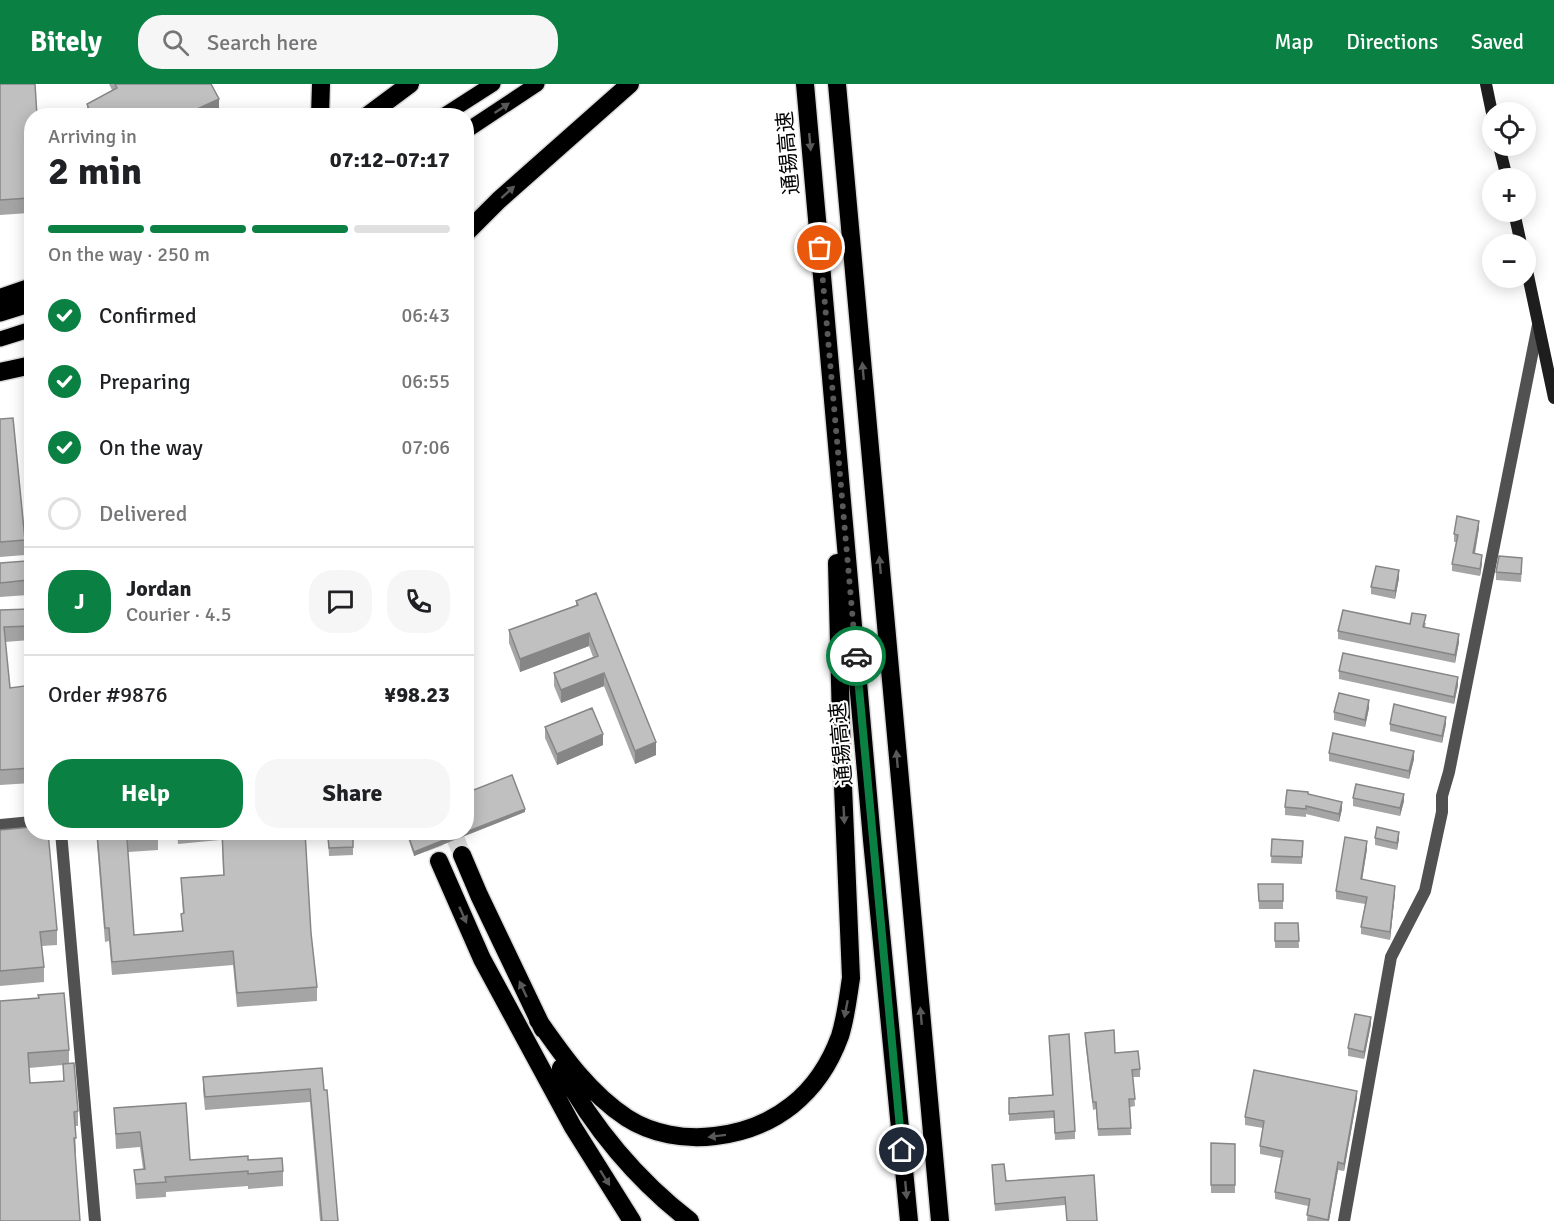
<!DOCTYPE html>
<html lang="en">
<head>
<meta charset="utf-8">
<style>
  body { margin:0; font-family:Signika,"Noto Sans SC",sans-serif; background:#f6f6f6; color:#202124; height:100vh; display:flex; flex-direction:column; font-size:22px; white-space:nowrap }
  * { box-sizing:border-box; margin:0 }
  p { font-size:20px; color:#757577 }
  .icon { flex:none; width:33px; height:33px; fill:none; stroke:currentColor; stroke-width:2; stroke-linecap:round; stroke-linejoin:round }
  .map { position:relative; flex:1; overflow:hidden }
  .drawer { position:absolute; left:24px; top:24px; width:450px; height:732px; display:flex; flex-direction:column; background:#fff; border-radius:24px; box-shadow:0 3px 15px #0003 }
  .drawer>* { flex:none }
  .controls { position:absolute; left:1482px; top:18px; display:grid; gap:12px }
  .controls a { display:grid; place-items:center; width:54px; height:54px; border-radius:50%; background:#fff; box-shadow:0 3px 15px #0003; font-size:30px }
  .pin { position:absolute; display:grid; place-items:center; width:51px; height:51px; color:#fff; margin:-26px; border:3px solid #fff; border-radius:50%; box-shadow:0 2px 6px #0007 }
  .courier { position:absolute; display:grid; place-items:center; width:60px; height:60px; margin:-30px; border:4px solid #0b8043; border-radius:50%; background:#fff; color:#222; box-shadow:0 2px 8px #0007 }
  .head em { font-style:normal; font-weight:700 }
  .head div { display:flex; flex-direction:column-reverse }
  .head { display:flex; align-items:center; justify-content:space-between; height:102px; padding:0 24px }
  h1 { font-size:39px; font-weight:700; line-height:45px }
  .bar { display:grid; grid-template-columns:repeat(4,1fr); gap:9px 6px; align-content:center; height:72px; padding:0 24px }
  .bar i { height:8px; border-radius:4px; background:#e0e0e0 }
  .bar .current { background:#0b8043 }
  .bar p { grid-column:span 4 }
  .line { display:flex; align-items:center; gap:15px; padding:0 24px; border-top:2px solid #e0e0e0 }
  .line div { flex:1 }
  .round { display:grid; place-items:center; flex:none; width:63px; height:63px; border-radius:24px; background:#f6f6f6 }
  ol { padding:0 24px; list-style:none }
  li { display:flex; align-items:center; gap:18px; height:66px }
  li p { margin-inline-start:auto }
  li .icon { padding:6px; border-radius:50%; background:#0b8043; color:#fff; stroke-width:4 }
  li:last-child { color:#757577 }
  li i { width:33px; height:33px; border:3px solid #e0e0e0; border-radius:50% }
  .button { display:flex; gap:12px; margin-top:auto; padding:12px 24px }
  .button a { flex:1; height:69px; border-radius:24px; background:#0b8043; color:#fff; font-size:24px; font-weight:700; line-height:69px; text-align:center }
  .button a+a { background:#f6f6f6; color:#202124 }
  header { display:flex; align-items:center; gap:36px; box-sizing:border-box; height:84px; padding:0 30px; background:#0b8043; color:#fff }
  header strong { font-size:28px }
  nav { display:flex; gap:33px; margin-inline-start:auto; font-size:21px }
  .search { width:420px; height:54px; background:#f6f6f6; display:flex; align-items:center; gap:15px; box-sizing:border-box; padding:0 21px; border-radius:24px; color:#757577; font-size:22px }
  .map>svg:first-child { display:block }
</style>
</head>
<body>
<header>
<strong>Bitely</strong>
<div class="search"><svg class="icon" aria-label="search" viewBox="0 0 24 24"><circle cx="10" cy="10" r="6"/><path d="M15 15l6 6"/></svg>Search here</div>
<nav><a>Map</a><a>Directions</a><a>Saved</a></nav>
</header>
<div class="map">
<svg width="1554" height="1137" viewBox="0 0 1554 1137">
  <rect width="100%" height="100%" fill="#fff"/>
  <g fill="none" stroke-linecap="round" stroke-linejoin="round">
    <path stroke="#d9d9d9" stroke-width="18" stroke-dasharray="18 9" stroke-linecap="butt" d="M428 748 439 777
      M453 748 462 771"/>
    <g stroke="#dbdbdb" stroke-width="18">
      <path id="primary" d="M443 32 493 0
        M466 47 537 0
        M0 230 32 220
        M0 255 32 245"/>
    </g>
    <g stroke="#dbdbdb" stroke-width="21">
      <path id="highway" d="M805 0 872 756 909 1137
        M837 0 940 1137
        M320 32 321 0
        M367 32 410 0
        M466 149 499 116 630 0
        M0 214 32 203
        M0 288 32 281
        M462 771 479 811 543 945
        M439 777 482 875 573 1043 632 1137
        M538 936C563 972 589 1009 627 1034 652 1050 685 1056 715 1052 775 1045 819 1010 840 952 846 933 848 913 851 894L842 678 837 479
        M561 984C592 1043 638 1097 690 1137"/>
    </g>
    <path stroke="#515151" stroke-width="12" d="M0 741 32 738
      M61 748 95 1137
      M1344 1137 1391 873 1425 807 1442 728V712L1449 688 1538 241"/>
    <path stroke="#1e1e1e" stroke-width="12" d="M1486 0 1492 29
      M1499 62 1507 94
      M1514 128 1521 160
      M1526 182 1554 314"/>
    <use href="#primary" stroke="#000" stroke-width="15"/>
    <use href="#highway" stroke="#000" stroke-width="18"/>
  </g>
  <path fill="#a5a5a5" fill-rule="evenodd" d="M0 0 32 32V76H26L29 114V129L0 131Z
    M109 0H211L219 30 215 32H87V20L112 6Z
    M0 335 25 456V471L0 473Z
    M1479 444 1475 470 1482 479 1480 492 1452 487V480L1456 458H1454V450Z
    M0 479 28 496V511L0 513Z
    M1522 482 1521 498 1496 496V488Z
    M1399 494 1395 515 1371 510V503Z
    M576 517 656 671 635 680 604 602 561 619 554 602V589L593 573 589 562 520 588 509 559V546L576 522Z
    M29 525 30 556 5 558 10 604 32 601V699L0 701V526Z
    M1426 539 1425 543 1459 558 1455 579 1338 555V547Z
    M1339 587 1458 601 1454 620 1339 595Z
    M1369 624 1365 643 1334 636V628Z
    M1390 640H1446L1442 659 1390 647Z
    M545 643 603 661 557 681 545 654Z
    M1329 669 1414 675 1409 695 1329 677Z
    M1308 710 1342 725 1339 738 1306 730V733L1285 731V723Z
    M1353 714 1404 717 1400 732 1353 722Z
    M525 728 414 772 406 748H466Z
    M0 746 57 846V861L42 862 44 883V898L0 902Z
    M96 748H158V766L128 768 134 851 182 847 181 830H183L181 794 223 791 222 748 311 849 317 903V917L237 923 233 881 112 891 109 857 105 858Z
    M177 748H220V756L178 760Z
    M353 753V771L329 772 328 754Z
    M1375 754 1399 755 1397 766 1375 761Z
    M1272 755 1303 757 1302 780 1271 779Z
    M1367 765 1362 795 1395 809 1390 856 1361 850V843L1365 820 1336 815V807Z
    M1258 800H1283V825H1259Z
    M1275 839H1298L1299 864H1275Z
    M0 917 69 966V979L78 1027V1042H75L76 1069H75L80 1137ZM63 981V997L30 999 29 984Z
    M1371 940 1364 975 1348 972V964Z
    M1085 949 1140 985V993H1133L1135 1022 1130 1023 1131 1051 1098 1052 1096 1025 1093 1026 1085 956Z
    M1049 952 1075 1047V1055L1055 1056 1054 1034 1009 1037V1014L1052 1011Z
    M203 993 324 1006 338 1137H320L310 1018 205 1026 203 1006Z
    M1357 1014 1344 1087 1338 1086 1329 1137H1307L1308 1122 1275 1115V1108L1281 1074 1260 1070V1062L1263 1044 1245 1041V1033Z
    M114 1024 190 1076H248L283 1087V1102L248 1105V1102L166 1108V1113L136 1115 134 1086 143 1085 140 1063 116 1065Z
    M1211 1059 1235 1060V1109H1211Z
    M992 1081 1006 1097 1094 1091 1065 1121 995 1127Z"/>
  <path fill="#868686" d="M219 15V30L215 32H182Z
    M1479 437V444L1473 477V469Z
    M1482 471V479L1480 492V485Z
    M1399 486V494L1395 515V507Z
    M589 549V562L520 588V575Z
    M1459 550V558L1455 579V571Z
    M604 589V602L561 619V606Z
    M1458 593V601L1454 620V613Z
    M1369 616V624L1365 643V636Z
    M1446 633V640L1442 659V652Z
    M603 650V661L557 681V670Z
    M656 658V671L635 680V667Z
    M1414 667V675L1409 695V687Z
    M1404 710V717L1400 732V724Z
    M1342 718V725L1339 738V730Z
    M525 725V728L414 772V768L464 748H466Z
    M1399 748V755L1397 766V759Z
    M1367 757V765L1361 803V795Z
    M1395 802V809L1390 856V848Z
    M1371 933V940L1364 975V968Z
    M1357 1007V1014L1344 1087V1080Z
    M1338 1078V1086L1329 1137H1328Z"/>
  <path fill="#c0c0c0" stroke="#868686" stroke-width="1.5" d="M0 0H35L37 32H32V61H25L29 114 0 116Z
    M115 0H211L219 15 182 32H92L87 20 117 4Z
    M13 334 25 456 0 458V335Z
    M1457 432 1479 437 1473 469 1482 471 1480 485 1452 480 1458 451 1454 450Z
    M1499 472 1522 474 1521 490 1496 488Z
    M26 477 28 496 0 499V479Z
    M1376 482 1399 486 1395 507 1371 503Z
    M596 509 656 658 635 667 604 589 561 606 554 589 598 572 589 549 520 575 509 546 578 521 576 517Z
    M29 525 30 542 4 543 10 604 32 601V684L0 686V526Z
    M1343 526 1410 540 1412 529 1426 531 1423 543 1459 550 1455 571 1338 547Z
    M1343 569 1458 593 1454 613 1339 587Z
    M1339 609 1369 616 1365 636 1334 628Z
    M1394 620 1446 633 1442 652 1390 640Z
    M592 624 603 650 557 670 545 643Z
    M1333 649 1414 667 1409 687 1329 669Z
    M512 691 525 725 466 748V709Z
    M1356 700 1404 710 1400 724 1353 714Z
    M1287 706 1308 708V710L1342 718 1339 730 1306 722V725L1285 723Z
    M32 743V748H48L57 846 40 848 44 883 0 887V746Z
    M1377 743 1399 748 1397 759 1375 754Z
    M97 748H158V752L127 755 134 851 183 847 181 830 184 829 181 794 224 791 222 748H305L311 849 317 903 237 909 233 867 112 878 109 844H105Z
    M407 748H464L414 768Z
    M353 753V763L329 764 328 754Z
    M1345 753 1367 757 1361 795 1395 802 1390 848 1361 843 1367 813 1336 807Z
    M1272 755 1303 757 1302 773 1271 772Z
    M1258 800H1283V817H1259Z
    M1275 839H1298L1299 857H1275Z
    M64 909 69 966 28 969 30 999 64 997 63 980 74 979 78 1027 74 1028 76 1054H74L80 1137H0V917L39 914 38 911Z
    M1355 930 1371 933 1364 968 1348 964Z
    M1114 946 1115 969 1138 967 1140 985 1132 986 1135 1015H1129L1131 1044 1098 1045 1096 1018H1093L1085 949Z
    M1069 950 1075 1047 1055 1049 1054 1027 1009 1030V1014L1053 1011 1049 952Z
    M322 984 324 1006H327L338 1137H322L310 1005 205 1013 203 993Z
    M1254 986 1357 1007 1344 1080 1338 1078 1328 1136 1307 1131 1310 1115 1275 1108 1283 1067 1260 1062 1264 1037 1245 1033Z
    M186 1019 190 1076 248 1072V1076L282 1074 283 1087 248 1090V1087L165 1093 166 1098 136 1100 134 1086 145 1085 140 1048 116 1050 114 1024Z
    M1211 1059 1235 1060V1101H1211Z
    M1004 1080 1006 1097 1094 1091 1097 1137H1067L1065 1113 995 1120 992 1081Z"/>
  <defs><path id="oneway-solid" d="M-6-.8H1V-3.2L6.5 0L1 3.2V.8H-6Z" transform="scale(1.5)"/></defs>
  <g fill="#595959">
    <use href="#oneway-solid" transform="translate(502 24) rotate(-34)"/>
    <use href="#oneway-solid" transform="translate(810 58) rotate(85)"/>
    <use href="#oneway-solid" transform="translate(508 108) rotate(-42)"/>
    <use href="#oneway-solid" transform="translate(863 287) rotate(-95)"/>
    <use href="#oneway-solid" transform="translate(880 481) rotate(-95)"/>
    <use href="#oneway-solid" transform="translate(897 675) rotate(-95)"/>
    <use href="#oneway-solid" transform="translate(844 731) rotate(87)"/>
    <use href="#oneway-solid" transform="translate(463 831) rotate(66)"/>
    <use href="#oneway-solid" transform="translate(523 905) rotate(-115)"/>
    <use href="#oneway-solid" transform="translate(846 925) rotate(101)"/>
    <use href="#oneway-solid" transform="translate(921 932) rotate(-95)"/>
    <use href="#oneway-solid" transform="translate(717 1052) rotate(173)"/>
    <use href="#oneway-solid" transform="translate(605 1094) rotate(58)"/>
    <use href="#oneway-solid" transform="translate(906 1106) rotate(85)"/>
  </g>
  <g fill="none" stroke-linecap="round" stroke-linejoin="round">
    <path stroke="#595959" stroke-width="6" stroke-dasharray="0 10.8" d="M820 164 856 572"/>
    <path stroke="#0b8043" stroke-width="8" d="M856 572 902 1066"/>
  </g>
  <g text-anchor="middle" stroke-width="4.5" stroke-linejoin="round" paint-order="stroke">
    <g font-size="21" fill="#000" stroke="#fff">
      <text transform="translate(788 69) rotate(-95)" y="7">通锡高速</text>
      <text transform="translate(841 660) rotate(-95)" y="7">通锡高速</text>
    </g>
  </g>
</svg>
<div class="controls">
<a><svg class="icon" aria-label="locate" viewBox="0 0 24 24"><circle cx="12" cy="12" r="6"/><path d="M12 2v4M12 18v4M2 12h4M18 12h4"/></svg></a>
<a>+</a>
<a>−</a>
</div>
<div class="pin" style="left:820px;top:164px;background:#ea580c"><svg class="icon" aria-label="bag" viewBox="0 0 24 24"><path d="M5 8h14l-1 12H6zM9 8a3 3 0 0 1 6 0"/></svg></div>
<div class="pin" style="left:902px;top:1066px;background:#1f2937"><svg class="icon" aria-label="home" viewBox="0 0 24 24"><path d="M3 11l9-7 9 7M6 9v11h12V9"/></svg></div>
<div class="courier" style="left:856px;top:572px"><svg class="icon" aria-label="car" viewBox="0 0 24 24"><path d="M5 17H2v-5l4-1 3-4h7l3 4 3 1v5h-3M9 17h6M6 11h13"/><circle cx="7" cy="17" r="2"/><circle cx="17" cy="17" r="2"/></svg></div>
<section class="drawer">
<div class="head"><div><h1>2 min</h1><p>Arriving in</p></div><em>07:12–07:17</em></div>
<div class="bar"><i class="current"></i><i class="current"></i><i class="current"></i><i></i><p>On the way · 250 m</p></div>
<ol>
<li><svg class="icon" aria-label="check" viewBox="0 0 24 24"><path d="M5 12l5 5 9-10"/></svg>Confirmed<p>06:43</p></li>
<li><svg class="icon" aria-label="check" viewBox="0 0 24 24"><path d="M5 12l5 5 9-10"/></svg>Preparing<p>06:55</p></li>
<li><svg class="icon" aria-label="check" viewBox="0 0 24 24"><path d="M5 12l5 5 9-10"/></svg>On the way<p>07:06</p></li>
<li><i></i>Delivered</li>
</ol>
<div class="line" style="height:108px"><b class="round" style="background:#0b8043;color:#fff">J</b><div><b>Jordan</b><p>Courier · 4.5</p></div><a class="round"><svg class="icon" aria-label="chat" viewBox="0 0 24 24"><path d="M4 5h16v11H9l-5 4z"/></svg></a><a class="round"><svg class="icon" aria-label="phone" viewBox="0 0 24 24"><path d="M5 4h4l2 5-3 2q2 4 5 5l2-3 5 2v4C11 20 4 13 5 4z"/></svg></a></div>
<div class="line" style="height:78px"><div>Order #9876</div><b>¥98.23</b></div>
<div class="button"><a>Help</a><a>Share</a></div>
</section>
</div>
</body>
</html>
